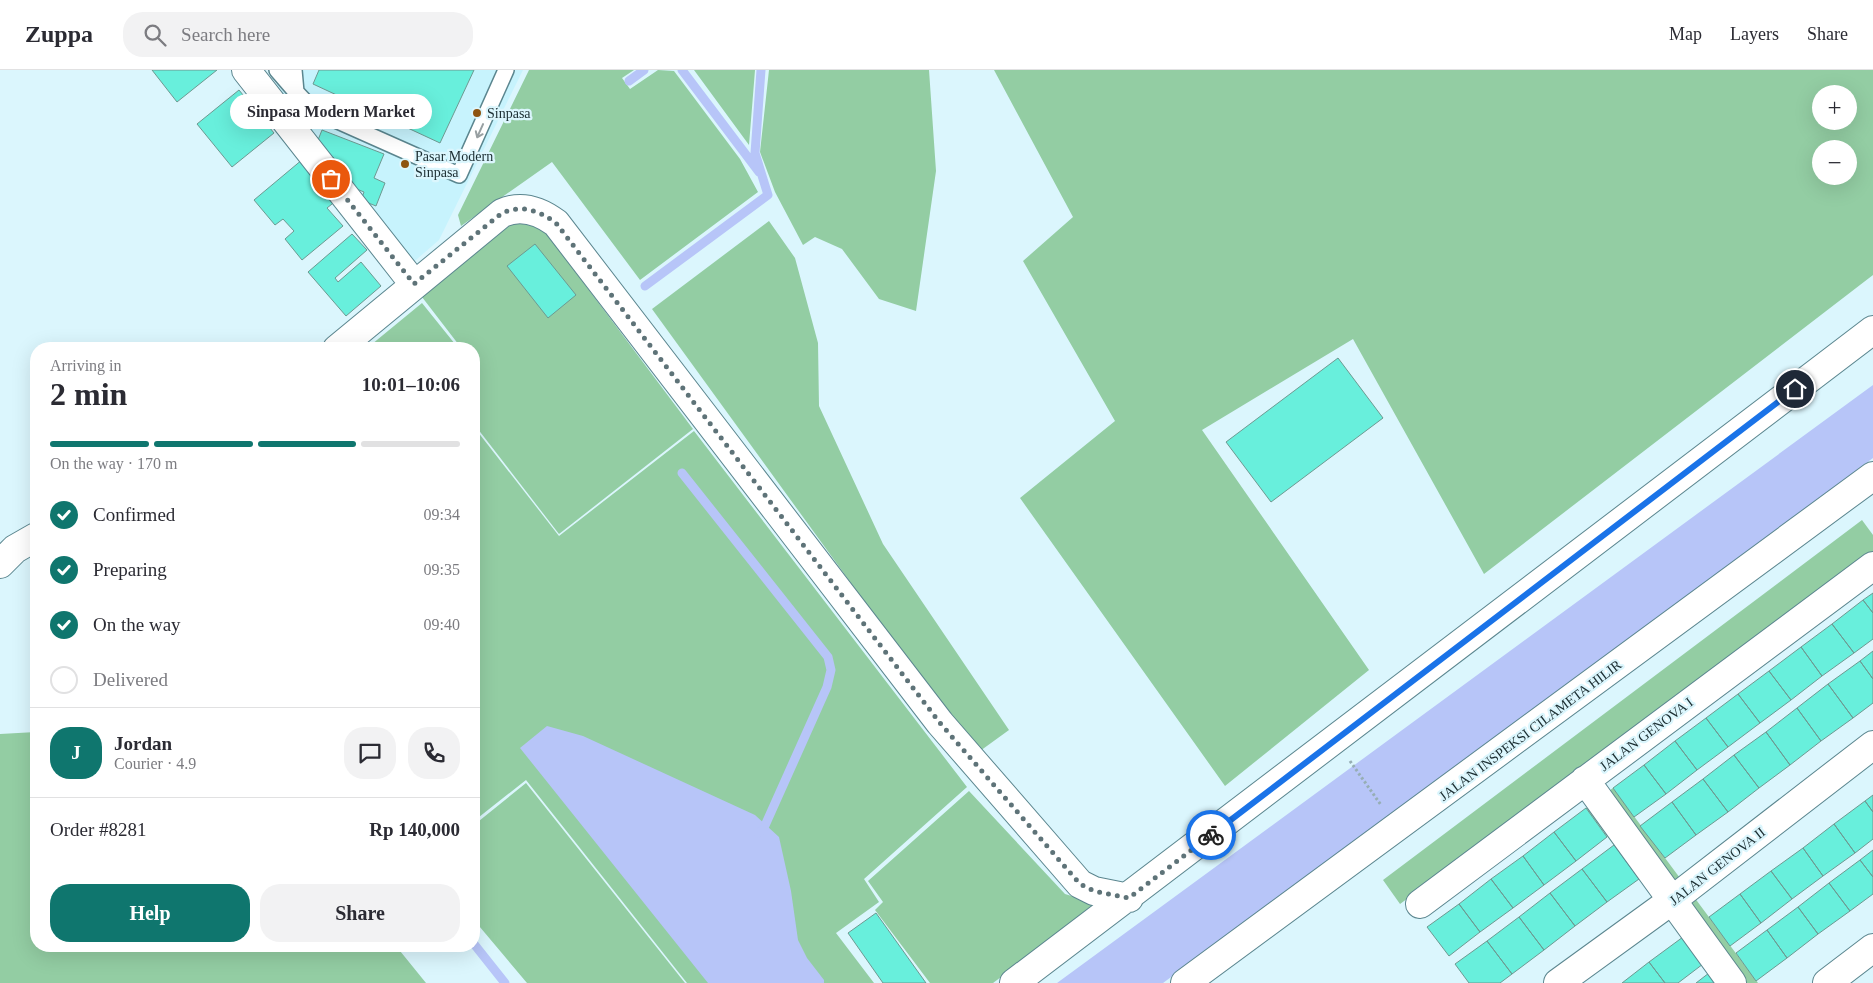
<!DOCTYPE html>
<html lang="en">
<head>
<meta charset="utf-8">
<style>
  body { margin:0; font-family:Georgia,serif; background:#f2f2f3; color:#2b2b33; height:100vh; display:flex; flex-direction:column; font-size:19px; white-space:nowrap }
  * { box-sizing:border-box; margin:0 }
  p { font-size:16px; color:#7c7c81 }
  .icon { flex:none; width:28px; height:28px; fill:none; stroke:currentColor; stroke-width:2; stroke-linecap:round; stroke-linejoin:round }
  .map { position:relative; flex:1; overflow:hidden }
  .details { position:absolute; left:30px; top:272px; width:450px; height:610px; display:flex; flex-direction:column; background:#fff; border-radius:20px; box-shadow:0 5px 20px #0002 }
  .details>* { flex:none }
  .controls { position:absolute; left:1812px; top:15px; display:grid; gap:10px }
  .controls a { display:grid; place-items:center; width:45px; height:45px; border-radius:50%; background:#fff; box-shadow:0 5px 20px #0002; font-size:25px }
  .pin { position:absolute; display:grid; place-items:center; width:42px; height:42px; color:#fff; margin:-21px; border:2px solid #fff; border-radius:50%; box-shadow:0 1px 5px #0007 }
  .courier { position:absolute; display:grid; place-items:center; width:50px; height:50px; margin:-25px; border:4px solid #1a73e8; border-radius:50%; background:#fff; color:#222; box-shadow:0 1px 6px #0007 }
  .bubble { position:absolute; height:35px; border-radius:18px; background:#fff; box-shadow:0 5px 20px #0002; font-size:16px; font-weight:700; line-height:35px; text-align:center }
  .headline em { font-style:normal; font-weight:700 }
  .headline div { display:flex; flex-direction:column-reverse }
  .headline { display:flex; align-items:center; justify-content:space-between; height:85px; padding:0 20px }
  h1 { font-size:32px; font-weight:700; line-height:38px }
  .bar { display:grid; grid-template-columns:repeat(4,1fr); gap:8px 5px; align-content:center; height:60px; padding:0 20px }
  .bar i { height:6px; border-radius:4px; background:#e1e1e2 }
  .bar .current { background:#0f766e }
  .bar p { grid-column:span 4 }
  .line { display:flex; align-items:center; gap:12px; padding:0 20px; border-top:1px solid #e1e1e2 }
  .line div { flex:1 }
  .round { display:grid; place-items:center; flex:none; width:52px; height:52px; border-radius:20px; background:#f2f2f3 }
  ol { padding:0 20px; list-style:none }
  li { display:flex; align-items:center; gap:15px; height:55px }
  li p { margin-inline-start:auto }
  li .icon { padding:5px; border-radius:50%; background:#0f766e; color:#fff; stroke-width:4 }
  li:last-child { color:#7c7c81 }
  li i { width:28px; height:28px; border:2px solid #e1e1e2; border-radius:50% }
  .action { display:flex; gap:10px; margin-top:auto; padding:10px 20px }
  .action a { flex:1; height:58px; border-radius:20px; background:#0f766e; color:#fff; font-size:20px; font-weight:700; line-height:58px; text-align:center }
  .action a+a { background:#f2f2f3; color:#2b2b33 }
  header { display:flex; align-items:center; gap:30px; box-sizing:border-box; height:70px; padding:0 25px; background:#fff; border-bottom:1px solid #e1e1e2 }
  header strong { font-size:24px }
  nav { display:flex; gap:28px; margin-inline-start:auto; font-size:18px }
  .search { width:350px; height:45px; background:#f2f2f3; display:flex; align-items:center; gap:12px; box-sizing:border-box; padding:0 18px; border-radius:20px; color:#7c7c81; font-size:19px }
  .map>svg:first-child { display:block }
</style>
</head>
<body>
<header>
<strong>Zuppa</strong>
<div class="search"><svg class="icon" aria-label="search" viewBox="0 0 24 24"><circle cx="10" cy="10" r="6"/><path d="M15 15l6 6"/></svg>Search here</div>
<nav><a>Map</a><a>Layers</a><a>Share</a></nav>
</header>
<div class="map">
<svg width="1873" height="913" viewBox="0 0 1873 913">
  <rect width="100%" height="100%" fill="#dbf6fd"/>
  <path fill="#c7f3fd" d="M284 0H523L439 170 409 196 276 17Z"/>
  <path fill="#93cda3" fill-rule="evenodd" d="M529 0H634L622 8 630 19 658 0 674 1 740 89 758 122 640 210 552 92 461 156 458 145Z
    M694 0H755L749 75Z
    M769 0H929L936 101 916 241 879 229 842 179 815 167 803 175 775 122 760 82Z
    M994 0H1873V205L1484 504 1353 269 1202 360 1369 600 1225 716 1020 428 1115 351 1023 191 1073 147ZM1821 24H1849V51H1821ZM1821 79H1849V106H1821Z
    M769 151 795 188 818 273 819 336 883 474 1009 660 980 681 954 655 652 239Z
    M518 153 537 157 547 164 693 359 559 464 474 354V307L479 302 474 295V279H462L422 227 510 155Z
    M422 233 459 279H365H366Z
    M474 357 559 466 694 361 967 717 864 809 879 832 836 863 874 913H687L526 710 474 751Z
    M1862 450 1873 465V484L1400 834 1383 810Z
    M36 662V876H396L426 913H0V664Z
    M526 713 685 913H527L474 850V755Z
    M1613 718 1758 913H1717L1586 738Z
    M969 721 1065 824 1098 834 993 913H930L875 840 883 832 868 811Z"/>
  <path fill="#b7c5f8" d="M1873 315V388L1163 913H1057Z
    M547 656 583 666 755 745 779 767 791 821 798 870 807 888 824 910V913H708L520 678Z"/>
  <g fill="none" stroke-linecap="round" stroke-linejoin="round">
    <path stroke="#b7c5f8" stroke-width="9" d="M682 0 759 102
      M629 11 644 0
      M645 216 768 125 755 83 761 0
      M682 403 828 587 831 600 827 617 763 760 758 763
      M474 874 505 913"/>
  </g>
  <path fill="#68efdc" stroke="#6d9991" d="M152 0H217L177 32Z
    M319 0H474L440 73 313 14Z
    M239 20 274 63 232 97 197 54Z
    M322 60 384 84 374 108 385 113 376 136 361 130 364 122 342 113 346 103 331 96 334 88 314 80Z
    M303 89 337 130 327 138 343 156 302 190 285 169 294 161 283 149 275 155 254 130Z
    M352 164 367 180 335 208 338 212 361 192 381 216 346 246 308 202Z
    M535 174 576 225 548 248 507 196Z
    M1338 288 1383 348 1271 432 1226 372Z
    M1873 523V543L1863 530Z
    M1863 530 1873 543V569L1854 583 1832 554Z
    M1832 554 1854 583 1822 606 1801 577Z
    M1801 577 1822 606 1791 630 1769 601Z
    M1873 581V609L1860 591Z
    M1860 591 1873 609V633L1853 648 1828 614Z
    M1769 601 1791 630 1760 653 1738 624Z
    M1828 614 1853 648 1821 671 1797 638Z
    M1738 624 1760 653 1728 677 1706 648Z
    M1797 638 1821 671 1790 695 1766 662Z
    M1706 648 1728 677 1697 700 1675 671Z
    M1766 662 1790 695 1759 718 1734 685Z
    M1675 671 1697 700 1666 724 1644 695Z
    M1734 685 1759 718 1728 742 1703 709Z
    M1644 695 1666 724 1634 747 1613 718Z
    M1703 709 1728 742 1696 765 1672 732Z
    M1873 725V742L1865 731Z
    M1865 731 1873 742V769L1855 783 1834 754Z
    M1672 732 1696 765 1665 788 1640 756Z
    M1586 738 1607 767 1576 791 1554 762Z
    M1834 754 1855 783 1823 806 1803 778Z
    M1554 762 1576 791 1544 815 1523 786Z
    M1614 775 1639 809 1607 832 1582 799Z
    M1803 778 1823 806 1792 829 1771 801Z
    M1873 780V807L1860 790Z
    M1523 786 1544 815 1513 838 1491 809Z
    M1860 790 1873 807V824L1850 841 1829 813Z
    M1582 799 1607 832 1575 856 1550 823Z
    M1771 801 1792 829 1761 853 1740 824Z
    M1491 809 1513 838 1480 862 1459 834Z
    M1829 813 1850 841 1818 864 1798 837Z
    M1550 823 1575 856 1544 880 1519 847Z
    M1740 824 1761 853 1730 876 1709 847Z
    M1459 834 1480 862 1449 886 1427 857Z
    M1798 837 1818 864 1787 888 1767 860Z
    M876 843 926 913H883L848 863Z
    M1519 847 1544 880 1512 904 1487 871Z
    M1767 860 1787 888 1756 911 1736 883Z
    M1683 867 1703 894 1678 913H1665L1649 892Z
    M1487 871 1512 904 1500 913H1469L1455 894Z
    M1649 892 1665 913H1622Z
    M1709 903 1716 913H1696Z"/>
  <g fill="none" stroke-linecap="round" stroke-linejoin="round">
    <g stroke="#5b868f" stroke-width="18">
      <path id="lane" d="M277 0 296 22
        M294 0 296 22 313 40 459 105 506 0"/>
    </g>
    <g stroke="#5b868f" stroke-width="30">
      <path id="street" d="M246 0 414 214
        M337 279 502 143C522 134 540 141 556 153L940 653 1080 814 1094 821 1129 828
        M0 494 15 479 36 467
        M1585 710 1732 913
        M1420 834 1873 496
        M1014 913 1873 260
        M1185 913 1873 406
        M1558 913 1671 831 1873 675
        M1827 913 1873 878"/>
    </g>
    <path stroke="#96aeb4" stroke-width="3" stroke-dasharray="2.5 2.5" stroke-linecap="butt" d="M1350 691 1381 735"/>
    <use href="#lane" stroke="#fff" stroke-width="15"/>
    <use href="#street" stroke="#fff" stroke-width="28"/>
  </g>
  <defs><path id="oneway-shaft" d="M-6 0H5M1.5-3L5.5 0L1.5 3" fill="none" stroke-width="1.6" stroke-linecap="round" stroke-linejoin="round" transform="scale(1.25)"/></defs>
  <use stroke="#98a0a2" href="#oneway-shaft" transform="translate(480 61) rotate(114)"/>
  <g fill="none" stroke-linecap="round" stroke-linejoin="round">
    <path stroke="#5e7378" stroke-width="5" stroke-dasharray="0 9" d="M331 109 414 214 502 143C522 134 540 141 556 153L940 653 1080 814 1094 821 1129 828 1211 765"/>
    <path stroke="#1a73e8" stroke-width="6" d="M1211 765 1795 319"/>
  </g>
  <g fill="#8e5410" stroke="#dbf6fd" stroke-width="2">
    <circle cx="477" cy="43" r="5"/>
    <circle cx="405" cy="94" r="5"/>
  </g>
  <g text-anchor="middle" stroke-width="4.5" stroke-linejoin="round" paint-order="stroke">
    <g font-size="14" fill="#1b2d31" stroke="#dbf6fd" text-anchor="start">
      <text x="487" y="48">Sinpasa</text>
      <text x="415" y="91">Pasar Modern<tspan x="415" dy="16">Sinpasa</tspan></text>
    </g>
    <g font-size="14" fill="#1b2d31" stroke="#dbf6fd">
      <text transform="translate(1530 660) rotate(-37)" y="5">JALAN INSPEKSI CILAMETA HILIR</text>
      <text transform="translate(1646 664) rotate(-37)" y="5">JALAN GENOVA I</text>
      <text transform="translate(1717 796) rotate(-38)" y="5">JALAN GENOVA II</text>
    </g>
  </g>
</svg>
<div class="controls">
<a>+</a>
<a>−</a>
</div>
<div class="pin" style="left:331px;top:109px;background:#ea580c"><svg class="icon" aria-label="bag" viewBox="0 0 24 24"><path d="M5 8h14l-1 12H6zM9 8a3 3 0 0 1 6 0"/></svg></div>
<div class="pin" style="left:1795px;top:319px;background:#1f2937"><svg class="icon" aria-label="home" viewBox="0 0 24 24"><path d="M3 11l9-7 9 7M6 9v11h12V9"/></svg></div>
<div class="courier" style="left:1211px;top:765px"><svg class="icon" aria-label="bike" viewBox="0 0 24 24"><circle cx="6" cy="16" r="4"/><circle cx="18" cy="16" r="4"/><path d="M6 16l4-8h5l3 8M10 8l3 8H6M13 5h3"/></svg></div>
<div class="bubble" style="left:230px;top:24px;width:202px">Sinpasa Modern Market</div>
<section class="details">
<div class="headline"><div><h1>2 min</h1><p>Arriving in</p></div><em>10:01–10:06</em></div>
<div class="bar"><i class="current"></i><i class="current"></i><i class="current"></i><i></i><p>On the way · 170 m</p></div>
<ol>
<li><svg class="icon" aria-label="check" viewBox="0 0 24 24"><path d="M5 12l5 5 9-10"/></svg>Confirmed<p>09:34</p></li>
<li><svg class="icon" aria-label="check" viewBox="0 0 24 24"><path d="M5 12l5 5 9-10"/></svg>Preparing<p>09:35</p></li>
<li><svg class="icon" aria-label="check" viewBox="0 0 24 24"><path d="M5 12l5 5 9-10"/></svg>On the way<p>09:40</p></li>
<li><i></i>Delivered</li>
</ol>
<div class="line" style="height:90px"><b class="round" style="background:#0f766e;color:#fff">J</b><div><b>Jordan</b><p>Courier · 4.9</p></div><a class="round"><svg class="icon" aria-label="chat" viewBox="0 0 24 24"><path d="M4 5h16v11H9l-5 4z"/></svg></a><a class="round"><svg class="icon" aria-label="phone" viewBox="0 0 24 24"><path d="M5 4h4l2 5-3 2q2 4 5 5l2-3 5 2v4C11 20 4 13 5 4z"/></svg></a></div>
<div class="line" style="height:65px"><div>Order #8281</div><b>Rp 140,000</b></div>
<div class="action"><a>Help</a><a>Share</a></div>
</section>
</div>
</body>
</html>
